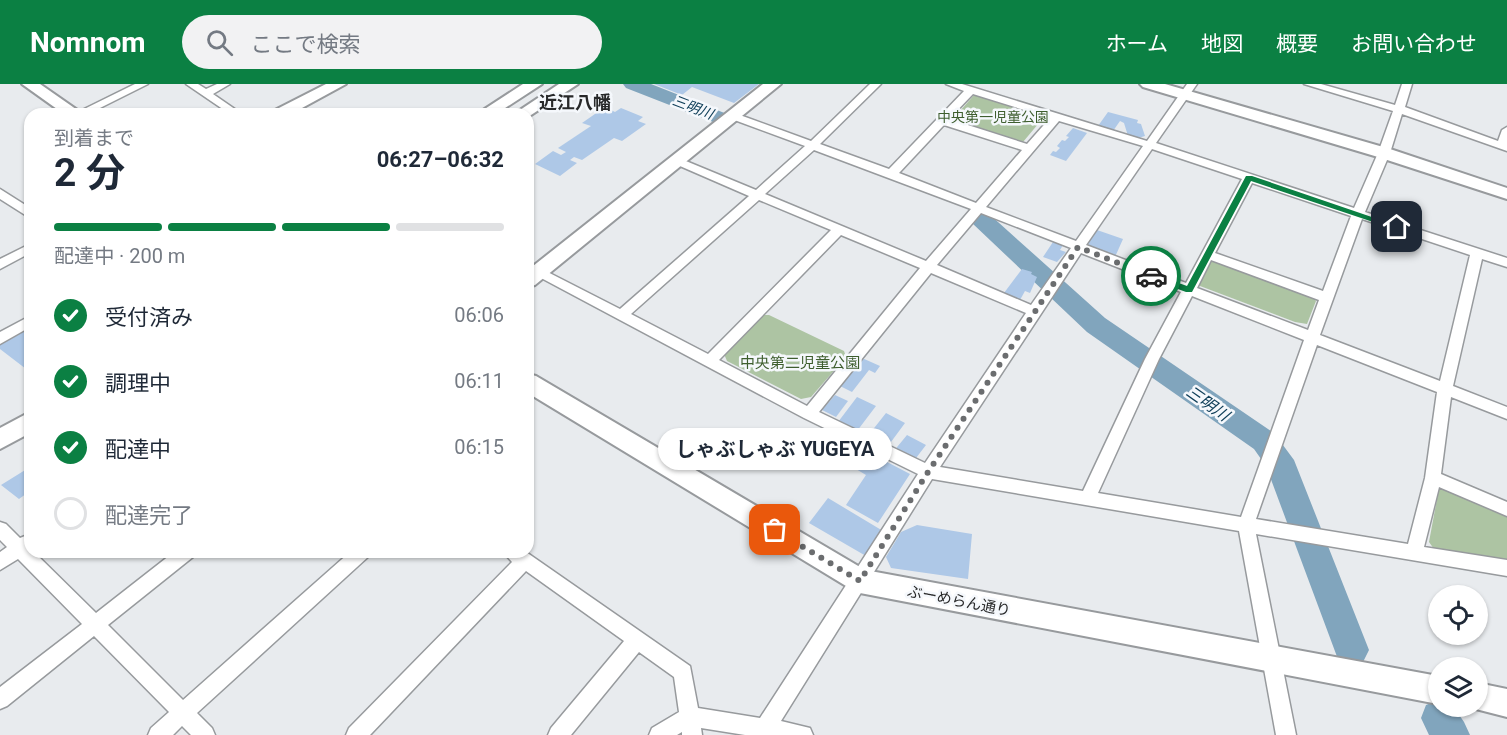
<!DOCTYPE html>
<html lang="ja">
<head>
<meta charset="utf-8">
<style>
  body { margin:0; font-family:Roboto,"Noto Sans JP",sans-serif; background:#f2f2f3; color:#1f2937; height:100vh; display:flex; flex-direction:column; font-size:22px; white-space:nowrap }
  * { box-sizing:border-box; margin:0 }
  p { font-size:20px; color:#747a83 }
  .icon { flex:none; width:33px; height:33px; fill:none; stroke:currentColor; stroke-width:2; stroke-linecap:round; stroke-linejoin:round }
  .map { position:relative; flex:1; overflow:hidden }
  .side { position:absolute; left:24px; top:24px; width:510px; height:450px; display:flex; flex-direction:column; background:#fff; border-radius:18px; box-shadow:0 2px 4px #0004 }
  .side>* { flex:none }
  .fabs { position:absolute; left:1428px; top:501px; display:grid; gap:12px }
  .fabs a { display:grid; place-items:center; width:60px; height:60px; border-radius:50%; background:#fff; box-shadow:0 2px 4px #0004; font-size:30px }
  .pin { position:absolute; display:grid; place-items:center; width:51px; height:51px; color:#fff; margin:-26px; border-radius:12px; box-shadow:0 3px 9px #0006 }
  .courier { position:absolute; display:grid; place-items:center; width:60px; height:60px; margin:-30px; border:4px solid #0b8043; border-radius:50%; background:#fff; color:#222; box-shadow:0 2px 8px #0007 }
  .bubble { position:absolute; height:42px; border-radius:21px; background:#fff; box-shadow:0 2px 4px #0004; font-size:20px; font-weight:700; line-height:42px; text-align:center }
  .headline em { font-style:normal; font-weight:700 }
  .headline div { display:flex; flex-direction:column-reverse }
  .headline { display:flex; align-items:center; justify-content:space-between; height:102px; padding:0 30px }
  h1 { font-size:39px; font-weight:700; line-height:45px }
  .bar { display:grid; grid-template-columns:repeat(4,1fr); gap:9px 6px; align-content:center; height:72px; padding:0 30px }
  .bar i { height:8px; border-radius:4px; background:#e0e1e3 }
  .bar .active { background:#0b8043 }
  .bar p { grid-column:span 4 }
  ol { padding:0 30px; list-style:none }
  li { display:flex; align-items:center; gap:18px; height:66px }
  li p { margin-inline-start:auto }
  li .icon { padding:6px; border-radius:50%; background:#0b8043; color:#fff; stroke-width:4 }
  li:last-child { color:#747a83 }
  li i { width:33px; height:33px; border:3px solid #e0e1e3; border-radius:50% }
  header { display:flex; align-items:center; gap:36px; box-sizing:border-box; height:84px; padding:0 30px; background:#0b8043; color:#fff }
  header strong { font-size:28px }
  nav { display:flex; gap:33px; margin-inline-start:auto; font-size:21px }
  .search { width:420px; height:54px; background:#f2f2f3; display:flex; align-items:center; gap:15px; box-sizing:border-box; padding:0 21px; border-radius:33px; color:#747a83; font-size:22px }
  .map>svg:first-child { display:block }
</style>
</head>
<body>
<header>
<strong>Nomnom</strong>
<div class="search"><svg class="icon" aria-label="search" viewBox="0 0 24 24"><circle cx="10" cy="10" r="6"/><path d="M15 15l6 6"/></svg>ここで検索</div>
<nav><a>ホーム</a><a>地図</a><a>概要</a><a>お問い合わせ</a></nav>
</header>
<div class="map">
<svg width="1507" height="651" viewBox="0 0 1507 651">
  <rect width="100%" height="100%" fill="#e8ebee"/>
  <path fill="#adc4a3" d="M975 10 1044 33 1023 58 952 36Z
    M1217 176 1311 211 1316 217 1307 240 1295 238 1200 202 1199 199 1210 178Z
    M763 231H769L844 267 846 273 811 313 801 315 727 277 724 270Z
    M1447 403 1507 429V477L1434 465 1429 458 1439 404Z"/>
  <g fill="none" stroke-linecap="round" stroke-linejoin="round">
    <path fill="#81a5bd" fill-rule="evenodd" d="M623 0H651L727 30 730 34 727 38H713L626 4Z
      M980 127 988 129 1105 234 1274 349 1294 376 1369 566 1363 578 1351 583 1339 578 1266 382 1254 365 1087 248 972 139 968 134 972 129Z
      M1438 616V622H1453L1464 638 1470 651H1429L1421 634 1426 621Z"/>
  </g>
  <path fill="#aec8e7" d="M654 0H759L734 19 692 3 682 11Z
    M605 23 615 28 621 24 643 33 638 37 646 40 622 57 614 54 582 76 574 73 570 76 577 79 560 92 535 80 553 67 561 71 566 68 558 64 591 42 582 39Z
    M1108 28 1138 36 1137 39 1141 40 1145 52 1135 55 1128 52 1124 39 1120 37 1113 47 1098 42Z
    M1073 44 1087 49 1066 77 1050 71 1053 67 1056 68 1060 64 1057 62 1062 56 1065 57 1069 53 1066 52Z
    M1097 146 1123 155 1115 173 1091 163 1088 159Z
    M1053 158 1063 161 1060 166 1066 168 1057 178 1043 173Z
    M1022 185 1032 188 1031 190 1037 193 1030 209 1025 207 1020 216 1004 209Z
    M30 244V288L0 265V261Z
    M862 274 880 282 875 289 869 286 852 308 840 302Z
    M835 311 848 317 836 333 822 326Z
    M857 313 876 322 854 351 835 342Z
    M886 329 905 339 891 358 871 348Z
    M907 351 926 361 913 378 893 368Z
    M866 367 910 390 878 439 846 421 866 391 851 382Z
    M30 383V407L19 415 1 401Z
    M828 414 883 447 866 472 809 439Z
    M917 441 972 450 968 495 891 484 886 473 901 448Z"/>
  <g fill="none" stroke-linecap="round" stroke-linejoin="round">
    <g stroke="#979a9d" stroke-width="3">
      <path id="street" d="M135 0H148L88 30H74Z
        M186 0H198L206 5 217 0H230L213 10 242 30H230Z
        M870 0H881L820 60 889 85 964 7 946 0H962L1147 57 1187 0H1197L1156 59 1354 124 1378 69 1393 27 1304 0H1321L1395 21 1402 0H1412L1405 23 1498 57 1502 46 1507 43V67L1402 30 1390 69 1365 128 1507 174V183L1482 175 1453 302 1507 323V335L1451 313 1441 390 1507 418V432L1439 403 1424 463 1507 476V492L1256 450 1296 651H1276L1239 447 932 395 781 637 810 644 813 651H745L701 644 702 651H682V648L677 651H649L652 644 679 628 674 593 639 568 571 651H548L551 644 624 557 526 487 370 651H346L349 644 512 478 503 468H526L690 582 698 624 760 634 918 390 804 334 528 187V178L620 225 749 112 673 79V75H681L756 106 805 62 729 34V30H737L811 57ZM973 10 1050 34 1027 60 949 35ZM1059 37 1143 62 1076 157 986 123ZM944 41 1022 66 976 119 899 89ZM1152 65 1242 95 1186 199 1086 161ZM814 66 971 125 926 177 765 110ZM1252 99 1351 132 1323 207 1215 169ZM759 116 831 146 708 270 631 230ZM981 129 1071 164 1031 221 937 181ZM1362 135 1470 171 1440 297 1320 251ZM841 151 920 184 807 322 719 276ZM1081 169 1181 208 1145 275 1083 407 940 383ZM1211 176 1319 216 1308 246 1197 204ZM931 189 1026 229 925 379 819 328ZM1192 212 1304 256 1241 433 1098 409 1159 275ZM1317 261 1437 308 1425 394 1408 460 1256 435Z
        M0 105 30 124V134L0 115Z
        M30 160V169L0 185V175Z
        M30 232V243L0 260V248Z
        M0 438 6 440 20 454 30 450V468H34L96 529 174 468H196L193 473 108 541 183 616 350 468H371L368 473 197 629 212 644 215 651H191L182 642 173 651H148L151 644 169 628 94 552 7 622 0 625V603L82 540 18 475 0 486V468L7 463 0 456Z"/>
    </g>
    <g stroke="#979a9d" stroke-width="4">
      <path id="secondary" d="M22 0H40L83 30H64Z
        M326 0H346L291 30H271L273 27Z
        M523 0H542L496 30H477Z
        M559 0H578L528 33V30H514Z
        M763 0H781L535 201 528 203V186Z
        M1140 0H1165L1390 65 1507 104V115L1378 73 1143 3Z
        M528 290 536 292 865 486 1438 592V620L860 509 851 505 528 309Z
        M30 328V349L0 365V344Z
        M1478 599 1507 605V633L1468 623 1478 622Z"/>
    </g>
    <use href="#street" fill="#fff" fill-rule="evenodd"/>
    <use href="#secondary" fill="#fff" fill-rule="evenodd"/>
  </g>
  <path fill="#0b8043" d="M1246 92H1252L1401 143 1394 145 1251 97 1192 208H1186L1148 194V190L1151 189 1187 202Z"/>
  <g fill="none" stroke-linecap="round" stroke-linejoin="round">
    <path stroke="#6b6d6f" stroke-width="6" stroke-dasharray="0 10.8" d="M775 446 860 497 928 388 1078 163 1151 192"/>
  </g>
  <g text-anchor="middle" stroke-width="5" stroke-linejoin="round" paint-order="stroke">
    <g font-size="14" font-style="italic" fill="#0d3d57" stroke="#f5f8fc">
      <text transform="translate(693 23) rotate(21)" y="5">三明川</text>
    </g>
    <g font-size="14" fill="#3e5e2e" stroke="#f5f8fc">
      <text x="993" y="38">中央第一児童公園</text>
    </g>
    <g font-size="15" fill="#3e5e2e" stroke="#f5f8fc">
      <text x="800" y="284">中央第二児童公園</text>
    </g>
    <g font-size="15" fill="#28292a" stroke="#f5f8fc">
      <text transform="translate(959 517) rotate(11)" y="5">ぶーめらん通り</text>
    </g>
    <g font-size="16" font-style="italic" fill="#0d3d57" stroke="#f5f8fc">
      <text transform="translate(1208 319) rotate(35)" y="6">三明川</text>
    </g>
    <g font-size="18" font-weight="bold" fill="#28292a" stroke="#f5f8fc">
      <text x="575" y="25">近江八幡</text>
    </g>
  </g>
</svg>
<div class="fabs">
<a><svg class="icon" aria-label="locate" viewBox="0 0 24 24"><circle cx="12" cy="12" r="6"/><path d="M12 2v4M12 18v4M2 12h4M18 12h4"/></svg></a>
<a><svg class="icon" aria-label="layers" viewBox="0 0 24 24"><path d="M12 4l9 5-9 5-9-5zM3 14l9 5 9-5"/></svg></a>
</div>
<div class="pin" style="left:775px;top:446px;background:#ea580c"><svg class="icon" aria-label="bag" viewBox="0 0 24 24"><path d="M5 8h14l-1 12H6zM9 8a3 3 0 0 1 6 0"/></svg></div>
<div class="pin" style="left:1397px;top:143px;background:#1f2937"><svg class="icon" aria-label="home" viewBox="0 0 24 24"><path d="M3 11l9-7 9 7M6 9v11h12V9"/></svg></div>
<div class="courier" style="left:1151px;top:192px"><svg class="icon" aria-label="car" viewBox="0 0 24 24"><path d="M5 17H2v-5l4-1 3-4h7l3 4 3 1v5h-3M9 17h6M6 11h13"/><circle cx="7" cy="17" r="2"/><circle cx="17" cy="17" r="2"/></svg></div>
<div class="bubble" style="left:658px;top:344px;width:234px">しゃぶしゃぶ YUGEYA</div>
<section class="side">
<div class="headline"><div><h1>2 分</h1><p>到着まで</p></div><em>06:27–06:32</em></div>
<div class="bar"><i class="active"></i><i class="active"></i><i class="active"></i><i></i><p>配達中 · 200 m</p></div>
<ol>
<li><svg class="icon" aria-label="check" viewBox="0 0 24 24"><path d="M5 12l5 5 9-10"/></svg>受付済み<p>06:06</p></li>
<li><svg class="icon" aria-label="check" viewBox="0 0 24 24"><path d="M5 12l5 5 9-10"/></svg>調理中<p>06:11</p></li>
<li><svg class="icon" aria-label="check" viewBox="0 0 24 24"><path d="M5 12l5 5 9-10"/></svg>配達中<p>06:15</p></li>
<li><i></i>配達完了</li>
</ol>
</section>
</div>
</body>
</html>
